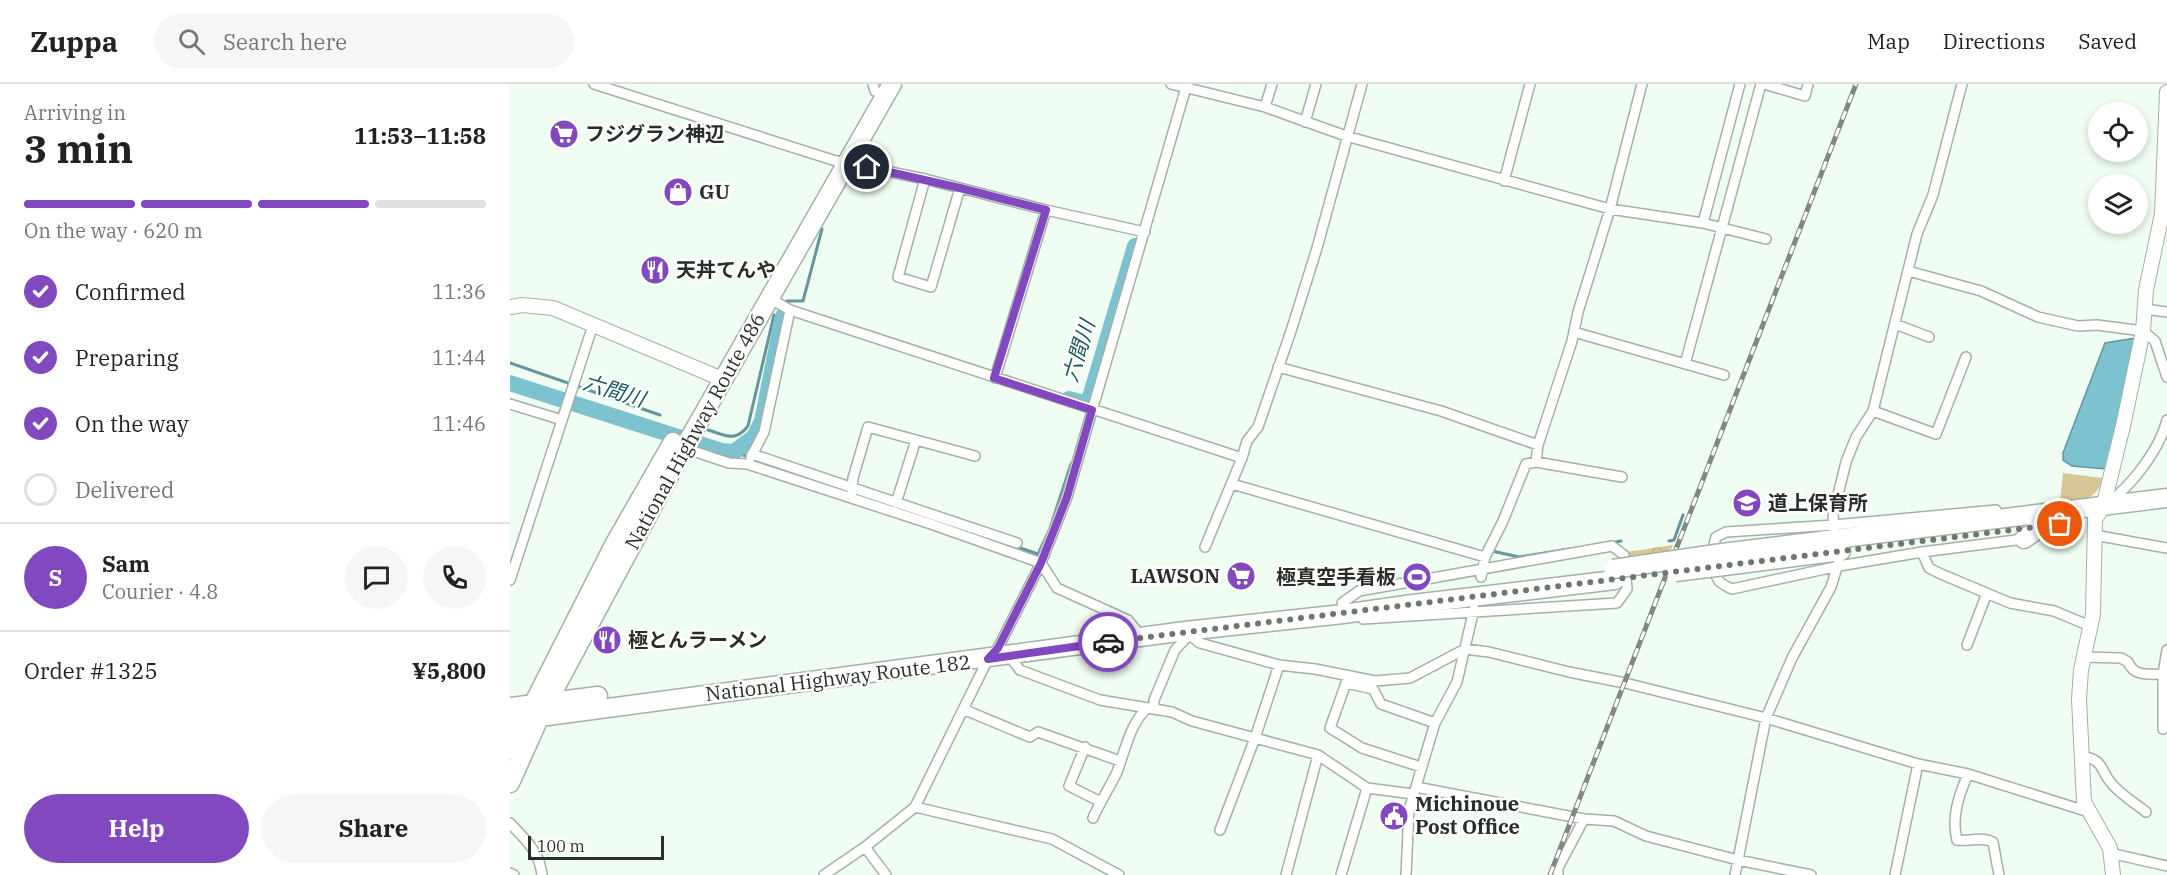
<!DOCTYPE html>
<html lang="en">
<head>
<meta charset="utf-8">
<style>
  body { margin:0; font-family:"IBM Plex Serif","Noto Sans JP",serif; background:#f6f6f6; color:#222; height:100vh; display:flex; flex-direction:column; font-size:22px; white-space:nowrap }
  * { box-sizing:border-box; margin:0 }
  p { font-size:20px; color:#767676 }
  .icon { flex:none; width:33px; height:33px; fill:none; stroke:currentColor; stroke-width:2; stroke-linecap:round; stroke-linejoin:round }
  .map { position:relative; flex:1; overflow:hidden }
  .panel { display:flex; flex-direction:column; background:#fff; width:510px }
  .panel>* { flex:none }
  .tools { position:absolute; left:1578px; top:18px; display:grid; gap:12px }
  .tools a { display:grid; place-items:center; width:60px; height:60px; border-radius:50%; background:#fff; box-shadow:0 3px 9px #0003; font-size:30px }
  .scale { position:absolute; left:18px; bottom:15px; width:136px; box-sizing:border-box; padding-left:6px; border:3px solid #292e2a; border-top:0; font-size:16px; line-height:21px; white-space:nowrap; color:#292e2a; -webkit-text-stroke:4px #fff; paint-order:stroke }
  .pin { position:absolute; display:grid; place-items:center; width:51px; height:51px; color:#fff; margin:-26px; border:3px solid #fff; border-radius:50%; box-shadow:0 2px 6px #0007 }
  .courier { position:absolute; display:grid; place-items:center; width:60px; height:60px; margin:-30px; border:4px solid #8148bf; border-radius:50%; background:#fff; color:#222; box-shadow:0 2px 8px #0007 }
  .headline em { font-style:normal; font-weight:700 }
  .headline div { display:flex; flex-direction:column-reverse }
  .headline { display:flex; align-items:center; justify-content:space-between; height:102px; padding:0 24px }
  h1 { font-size:39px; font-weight:700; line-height:45px }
  .bar { display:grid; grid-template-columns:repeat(4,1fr); gap:9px 6px; align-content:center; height:72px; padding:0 24px }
  .bar i { height:8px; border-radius:4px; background:#e0e0e0 }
  .bar .current { background:#8148bf }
  .bar p { grid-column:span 4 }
  .line { display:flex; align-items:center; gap:15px; padding:0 24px; border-top:2px solid #e0e0e0 }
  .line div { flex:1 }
  .round { display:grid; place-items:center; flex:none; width:63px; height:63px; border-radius:32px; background:#f6f6f6 }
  ol { padding:0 24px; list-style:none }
  li { display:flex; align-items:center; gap:18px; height:66px }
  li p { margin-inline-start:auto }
  li .icon { padding:6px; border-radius:50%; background:#8148bf; color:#fff; stroke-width:4 }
  li:last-child { color:#767676 }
  li i { width:33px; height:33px; border:3px solid #e0e0e0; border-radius:50% }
  .action { display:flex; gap:12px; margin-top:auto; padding:12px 24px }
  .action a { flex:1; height:69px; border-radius:36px; background:#8148bf; color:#fff; font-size:24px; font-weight:700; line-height:69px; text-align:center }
  .action a+a { background:#f6f6f6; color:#222 }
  header { display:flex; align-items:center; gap:36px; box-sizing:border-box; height:84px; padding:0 30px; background:#fff; border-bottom:2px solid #e0e0e0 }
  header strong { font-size:28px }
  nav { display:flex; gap:33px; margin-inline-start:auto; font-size:21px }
  .search { width:420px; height:54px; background:#f6f6f6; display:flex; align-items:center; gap:15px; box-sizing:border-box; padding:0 21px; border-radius:33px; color:#767676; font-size:22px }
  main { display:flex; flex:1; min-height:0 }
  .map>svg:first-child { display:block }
</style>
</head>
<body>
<header>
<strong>Zuppa</strong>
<div class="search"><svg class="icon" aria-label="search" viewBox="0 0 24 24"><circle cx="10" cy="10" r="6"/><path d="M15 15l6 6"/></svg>Search here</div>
<nav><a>Map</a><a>Directions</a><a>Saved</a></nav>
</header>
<main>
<section class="panel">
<div class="headline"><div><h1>3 min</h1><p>Arriving in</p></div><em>11:53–11:58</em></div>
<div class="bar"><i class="current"></i><i class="current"></i><i class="current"></i><i></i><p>On the way · 620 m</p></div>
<ol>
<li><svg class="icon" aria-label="check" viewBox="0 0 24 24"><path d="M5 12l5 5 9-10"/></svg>Confirmed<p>11:36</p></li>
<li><svg class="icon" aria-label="check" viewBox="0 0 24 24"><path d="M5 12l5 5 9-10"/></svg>Preparing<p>11:44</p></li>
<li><svg class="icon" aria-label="check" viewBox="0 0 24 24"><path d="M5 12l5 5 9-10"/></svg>On the way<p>11:46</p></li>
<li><i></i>Delivered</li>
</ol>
<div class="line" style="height:108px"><b class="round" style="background:#8148bf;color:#fff">S</b><div><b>Sam</b><p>Courier · 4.8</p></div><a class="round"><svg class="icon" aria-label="chat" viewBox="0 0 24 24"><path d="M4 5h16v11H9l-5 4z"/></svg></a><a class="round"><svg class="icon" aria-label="phone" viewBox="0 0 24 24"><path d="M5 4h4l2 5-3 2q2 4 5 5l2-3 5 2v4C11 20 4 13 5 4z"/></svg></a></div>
<div class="line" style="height:78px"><div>Order #1325</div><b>¥5,800</b></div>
<div class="action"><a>Help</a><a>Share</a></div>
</section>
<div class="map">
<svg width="1657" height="791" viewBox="0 0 1657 791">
  <defs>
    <pattern id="forest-crowns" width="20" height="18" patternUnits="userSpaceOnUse" patternTransform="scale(1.5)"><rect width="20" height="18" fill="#dac695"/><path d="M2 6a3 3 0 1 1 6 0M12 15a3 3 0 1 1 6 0" fill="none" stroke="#bbaa81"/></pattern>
  </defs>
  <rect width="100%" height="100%" fill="#f0fdf2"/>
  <path fill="#dac695" d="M1553 389 1593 394C1585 419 1572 415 1550 418Z"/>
  <path fill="url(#forest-crowns)" d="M1163 461 1150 488 1118 486 1117 468Z"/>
  <path fill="#7cc2cf" stroke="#63969e" stroke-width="1.5" d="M1626 254 1596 385 1562 382 1553 376V369L1595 259Z"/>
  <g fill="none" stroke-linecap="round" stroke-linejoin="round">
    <path stroke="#63969e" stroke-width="3" d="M277 217H293L312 145
      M0 279 150 331
      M198 346C215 351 225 359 238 342L264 231
      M224 368 528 470 539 447
      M541 441 561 380
      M1159 457 1164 456 1173 431
      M1101 459 1111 457
      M982 467 1009 473 1059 465"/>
    <path stroke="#7cc2cf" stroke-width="16" d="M0 299 212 367 224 368 244 353 252 337 273 232
      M559 315 578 320 625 162"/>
    <g stroke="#a4b1a6" stroke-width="12">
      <path id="street" d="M84 0 326 77 415 95 536 126 635 148
        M363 0 365 7
        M661 0 755 23 836 52 1100 125 1193 139 1256 155
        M1254 0 1295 12 1298 0
        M755 23 762 0
        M795 38 806 0
        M415 95 388 193 421 203 450 104
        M994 97 1020 0
        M1193 139 1230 0
        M1398 187 1471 207 1528 233 1568 242 1587 241 1633 247 1645 257 1657 293
        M1635 225 1657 228
        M280 226 732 374
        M1385 240 1419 253
        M1064 248 1214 291
        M1175 280 1251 0
        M768 283 931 327 1028 361
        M485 294 536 126
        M0 320 52 336
        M1363 327 1426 350 1456 273
        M174 364 219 379 237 380 421 440 531 479 547 504 618 536 626 546
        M242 370 507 459
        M241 373 254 348 280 226 259 214
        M1026 378 1028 361 1062 257 1068 228 1100 125 1132 0
        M722 400 975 473
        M342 408 343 394 358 343 465 372
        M1599 418C1622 401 1650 365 1657 336
        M386 419 406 356
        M1486 426 1324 441 1216 448 1206 453C1202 465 1201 486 1209 497 1211 500 1218 503 1222 505L1329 482 1412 468 1514 455
        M1324 445 1323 431 1336 378 1346 353 1363 327 1407 150 1423 111 1452 0
        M1584 451 1657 464
        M695 463 732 374 737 357 748 343 781 247 807 164 852 0
        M1412 468 1419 484 1431 490 1500 519 1544 527 1580 542
        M971 493 975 473 993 437 1016 380 1026 378 1112 393
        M0 496 83 241
        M832 519 849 507 1102 462 1114 471 1117 505 1107 519 853 535
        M675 548 690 559 769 581 805 585 865 597 900 594 955 565 979 568 1059 588 1115 599 1256 634 1408 680 1458 690 1579 728
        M1457 561 1477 509
        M499 572 510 586 590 616 662 628 682 637 808 671 857 704 903 710
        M1574 573 1611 574 1618 578C1624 593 1639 590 1653 590
        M644 625V616L665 566 679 551
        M455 626 520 653 528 648 610 677
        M1653 645V590L1657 566
        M575 663 559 702 591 718
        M1573 673C1594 675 1590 687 1602 700 1611 711 1625 719 1636 728
        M911 683 852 664 820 644 836 599 863 605 871 620 925 639
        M1458 690C1449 711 1441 733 1447 756 1460 758 1471 752 1483 758L1489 791
        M906 703 1074 735 1104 737 1136 752 1228 776 1301 791
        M405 723 542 755 609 791
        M583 734C590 718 600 703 607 688 615 667 620 640 637 624
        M0 739C16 757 29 766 32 791
        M710 746 745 654 769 581
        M355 763 376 791
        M1600 769 1657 782
        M0 789 4 791
        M314 791 355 763 405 723 478 575 488 564 531 479 557 413 677 0
        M776 791 808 671
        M831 791 857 704
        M896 791 899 726 925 639 947 598 964 525
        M1048 791V784L1074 735
        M1225 791 1256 634 1282 574 1321 503 1329 477
        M1385 791 1408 680"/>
    </g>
    <g stroke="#a4b1a6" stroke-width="16">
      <path id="secondary" d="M0 223 12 221 43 224 212 295
        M1603 791 1600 764 1574 718 1569 615 1571 586 1583 530 1585 435 1593 423 1613 342 1633 247 1636 206 1652 130 1657 8"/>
    </g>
    <g stroke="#a4b1a6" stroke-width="21">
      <path id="highway" d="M1514 455 1532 442
        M1212 469 1657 414
        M1214 482 1331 467
        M0 623 88 612
        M0 637 675 547 833 530 903 520 1105 496
        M0 666 104 461 163 358
        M0 699 30 632 174 364 382 0"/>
    </g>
    <use href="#street" stroke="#fff" stroke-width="9"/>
    <use href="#secondary" stroke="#fff" stroke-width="14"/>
    <use href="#highway" stroke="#fff" stroke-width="18"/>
    <g stroke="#808881" stroke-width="5">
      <path id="rail" d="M1040 791 1346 0"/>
    </g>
    <use href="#rail" stroke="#fff" stroke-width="3" stroke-dasharray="9" stroke-linecap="butt"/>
    <g stroke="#a4b1a6" stroke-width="21" stroke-linecap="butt">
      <path id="highway-bridge" d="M1103 485 1212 469
        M1165 488 1214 482"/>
    </g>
    <use href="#highway-bridge" stroke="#fff" stroke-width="18"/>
  </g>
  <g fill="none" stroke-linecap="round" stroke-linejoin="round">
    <path stroke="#6f7670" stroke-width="6" stroke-dasharray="0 10.8" d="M598 558 1550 440"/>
    <path stroke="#8148bf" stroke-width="8" d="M357 83 450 104 536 126 484 294 582 326 557 413 531 479 488 564 478 575 598 558"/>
  </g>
  <defs>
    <g id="supermarket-disc" transform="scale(1.5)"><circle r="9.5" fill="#8148bf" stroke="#fff"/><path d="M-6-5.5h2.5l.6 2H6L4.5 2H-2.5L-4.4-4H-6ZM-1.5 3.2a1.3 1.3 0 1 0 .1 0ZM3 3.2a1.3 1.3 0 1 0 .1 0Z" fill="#fff"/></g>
    <g id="shop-disc" transform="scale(1.5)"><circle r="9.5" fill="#8148bf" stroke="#fff"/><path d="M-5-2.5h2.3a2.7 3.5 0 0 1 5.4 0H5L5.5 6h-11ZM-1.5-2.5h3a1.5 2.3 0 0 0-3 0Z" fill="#fff"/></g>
    <g id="restaurant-disc" transform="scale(1.5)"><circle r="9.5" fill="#8148bf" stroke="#fff"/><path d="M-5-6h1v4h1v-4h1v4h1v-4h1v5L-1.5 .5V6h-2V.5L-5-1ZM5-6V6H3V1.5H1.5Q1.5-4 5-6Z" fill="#fff"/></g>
    <g id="school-disc" transform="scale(1.5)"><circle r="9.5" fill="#8148bf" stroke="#fff"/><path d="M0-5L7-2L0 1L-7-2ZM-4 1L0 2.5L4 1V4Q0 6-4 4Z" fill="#fff"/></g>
    <g id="stadium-disc" transform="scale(1.5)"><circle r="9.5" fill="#8148bf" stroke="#fff"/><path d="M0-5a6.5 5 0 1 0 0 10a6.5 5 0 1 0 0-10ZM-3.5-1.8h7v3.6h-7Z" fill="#fff"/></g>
    <g id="civic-disc" transform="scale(1.5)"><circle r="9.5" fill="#8148bf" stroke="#fff"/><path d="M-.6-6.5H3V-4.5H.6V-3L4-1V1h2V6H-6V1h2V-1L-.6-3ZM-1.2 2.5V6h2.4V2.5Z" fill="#fff"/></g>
  </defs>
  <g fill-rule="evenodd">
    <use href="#supermarket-disc" x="54" y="50"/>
    <use href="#shop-disc" x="168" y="108"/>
    <use href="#restaurant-disc" x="145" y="186"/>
    <use href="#school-disc" x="1237" y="419"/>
    <use href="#supermarket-disc" x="731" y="492"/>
    <use href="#stadium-disc" x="907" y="493"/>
    <use href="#restaurant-disc" x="97" y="556"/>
    <use href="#civic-disc" x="884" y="732"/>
  </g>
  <g text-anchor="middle" stroke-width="5" stroke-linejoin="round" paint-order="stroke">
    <g font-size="20" font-weight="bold" fill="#292e2a" stroke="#fff" text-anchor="start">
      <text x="75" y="57">フジグラン神辺</text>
      <text x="189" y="115">GU</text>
      <text x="166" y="193">天丼てんや</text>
      <text x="1258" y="426">道上保育所</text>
      <text x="710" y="499" text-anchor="end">LAWSON</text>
      <text x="886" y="500" text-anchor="end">極真空手看板</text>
      <text x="118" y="563">極とんラーメン</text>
      <text x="905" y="727">Michinoue<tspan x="905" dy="23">Post Office</tspan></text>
    </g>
    <g font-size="20" fill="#292e2a" stroke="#fff">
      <text transform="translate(185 347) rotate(-61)" y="7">National Highway Route 486</text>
      <text transform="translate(328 594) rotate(-7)" y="7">National Highway Route 182</text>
    </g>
    <g font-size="21" font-style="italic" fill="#1b5761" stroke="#fff">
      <text transform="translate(569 267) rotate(-73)" y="7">六間川</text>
      <text transform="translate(104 307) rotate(17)" y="7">六間川</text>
    </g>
  </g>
</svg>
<div class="tools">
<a><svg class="icon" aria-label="locate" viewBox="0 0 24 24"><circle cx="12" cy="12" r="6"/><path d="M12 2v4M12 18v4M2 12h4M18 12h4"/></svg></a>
<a><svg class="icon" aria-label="layers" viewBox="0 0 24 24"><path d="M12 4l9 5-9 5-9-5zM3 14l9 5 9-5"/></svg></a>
</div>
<div class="scale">100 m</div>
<div class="pin" style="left:1550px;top:440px;background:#ea580c"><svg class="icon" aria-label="bag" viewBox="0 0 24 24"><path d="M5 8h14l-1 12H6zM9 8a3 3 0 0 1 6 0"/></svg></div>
<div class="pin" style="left:357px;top:83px;background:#1f2937"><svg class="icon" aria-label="home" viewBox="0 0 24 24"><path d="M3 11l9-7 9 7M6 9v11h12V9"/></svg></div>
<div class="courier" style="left:598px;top:558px"><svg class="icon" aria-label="car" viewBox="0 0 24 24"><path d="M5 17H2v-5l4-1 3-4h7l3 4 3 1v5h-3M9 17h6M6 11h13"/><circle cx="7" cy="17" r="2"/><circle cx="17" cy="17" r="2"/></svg></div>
</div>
</main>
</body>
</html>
